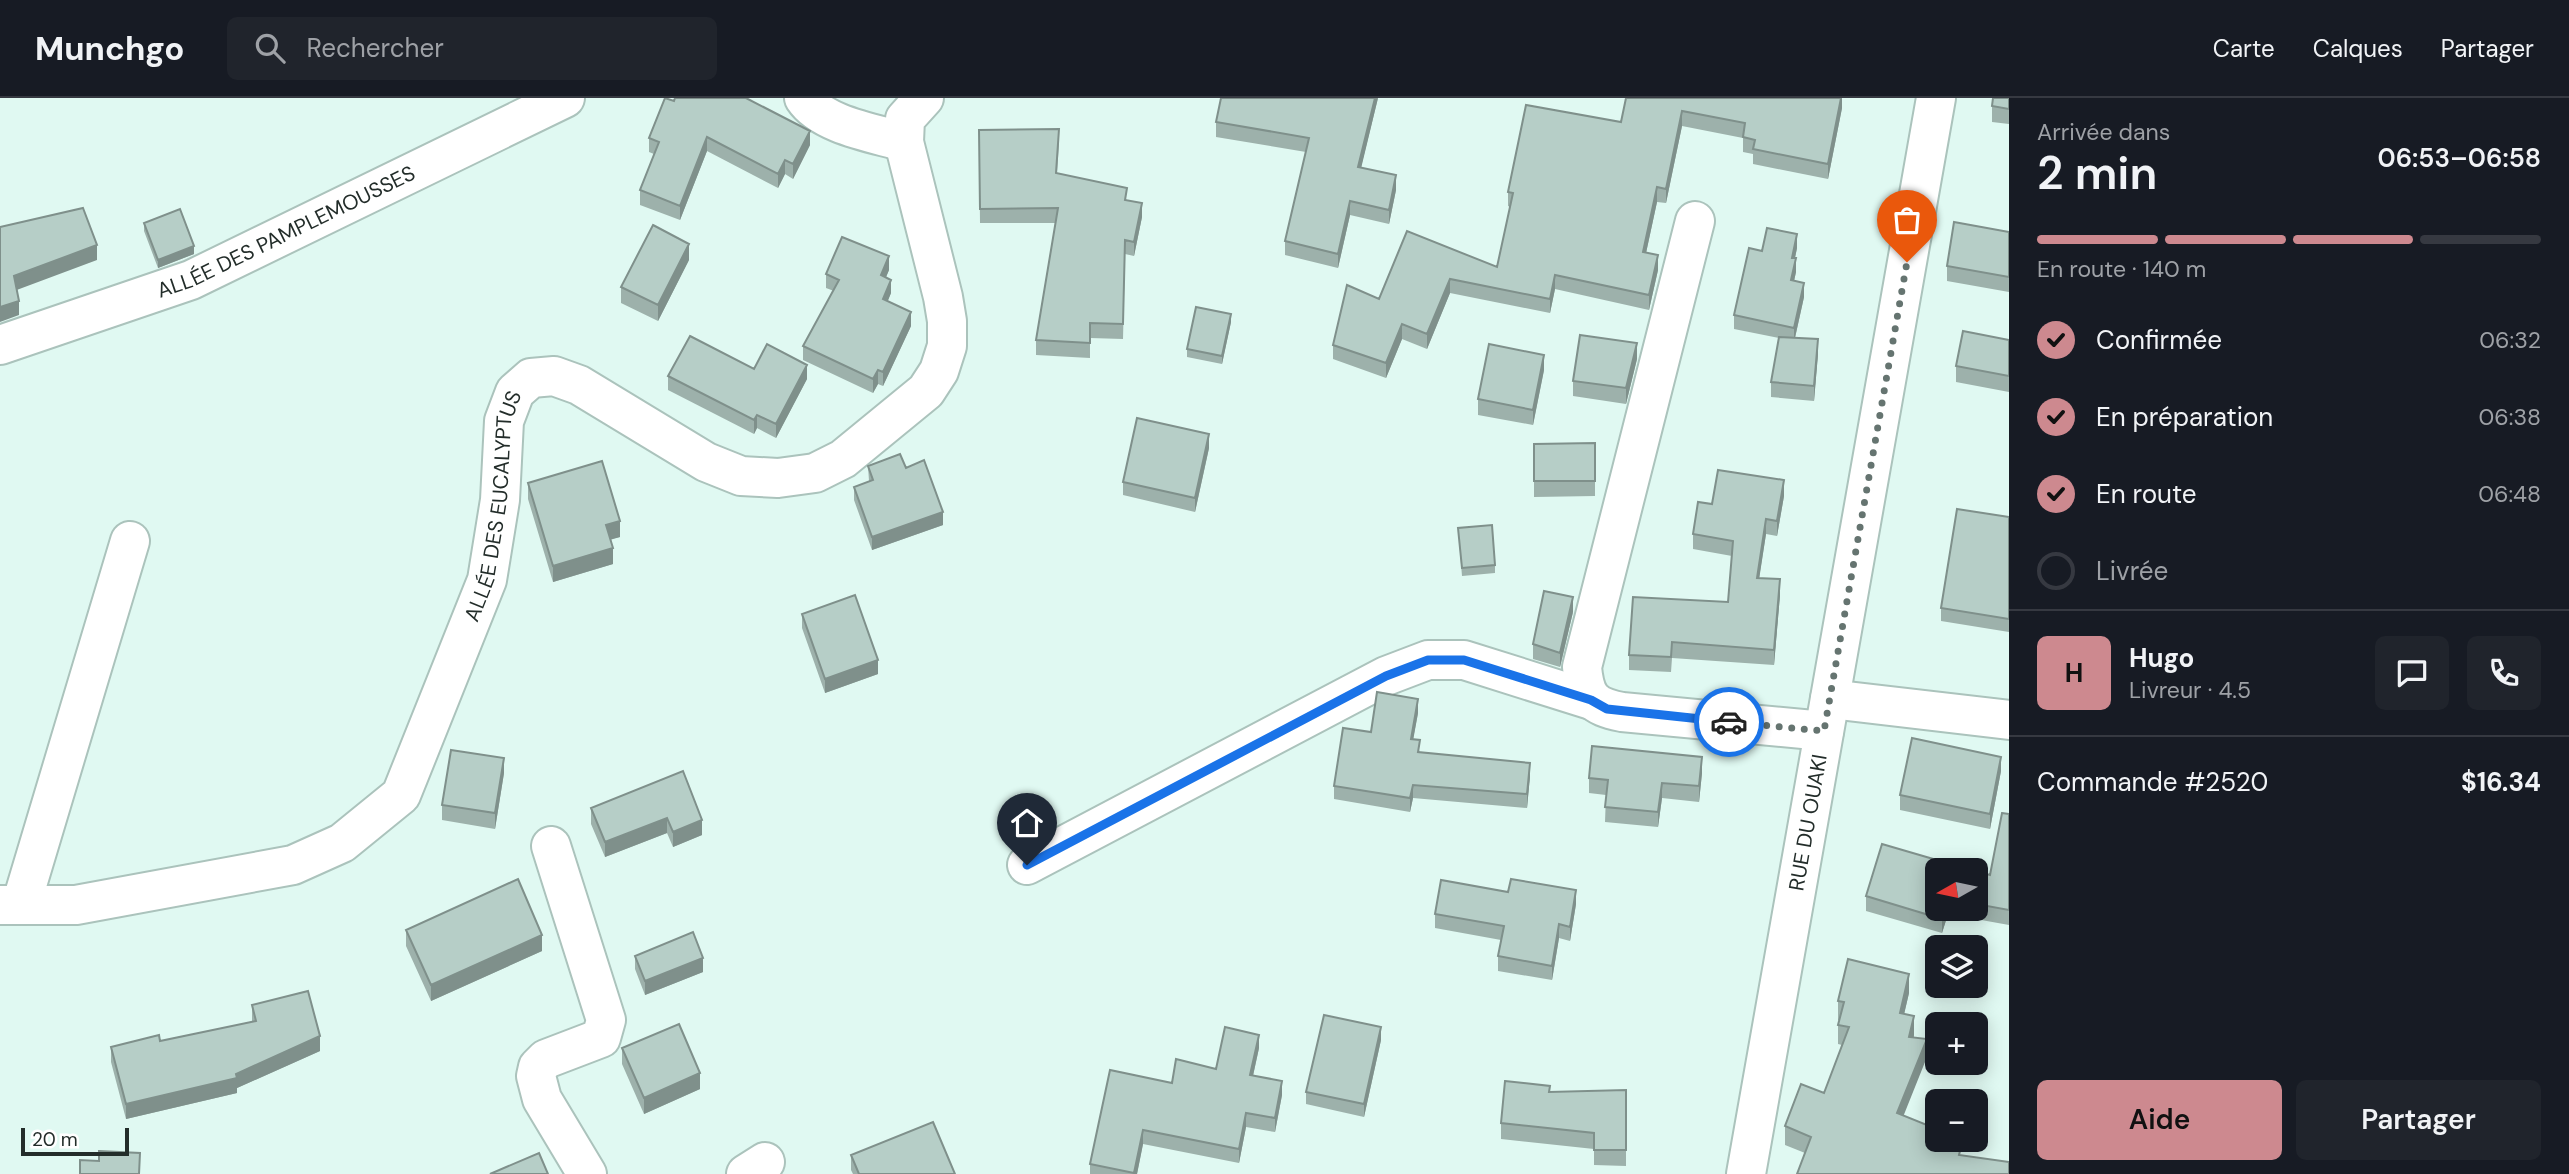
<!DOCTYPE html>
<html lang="fr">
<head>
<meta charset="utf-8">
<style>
  body { margin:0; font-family:"DM Sans",sans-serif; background:#20242c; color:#f1f3f6; height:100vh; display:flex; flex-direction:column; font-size:26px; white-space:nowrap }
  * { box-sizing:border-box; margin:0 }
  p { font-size:23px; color:#9ea1a6 }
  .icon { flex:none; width:38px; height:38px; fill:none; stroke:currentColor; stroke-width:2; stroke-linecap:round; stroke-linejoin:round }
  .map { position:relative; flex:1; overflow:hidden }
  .drawer { display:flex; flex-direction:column; background:#171b24; width:560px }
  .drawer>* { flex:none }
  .needle { width:46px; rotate:261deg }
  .tools { position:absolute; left:1925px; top:760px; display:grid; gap:14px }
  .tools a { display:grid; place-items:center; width:63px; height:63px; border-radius:10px; background:#171b24; box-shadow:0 4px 18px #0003; font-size:35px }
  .scale { position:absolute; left:21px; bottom:18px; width:108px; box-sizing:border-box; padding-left:7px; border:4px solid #232d2a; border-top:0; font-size:19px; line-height:24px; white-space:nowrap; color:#232d2a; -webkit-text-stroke:5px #fff; paint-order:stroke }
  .pin { position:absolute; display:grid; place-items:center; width:60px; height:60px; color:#fff; margin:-72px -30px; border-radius:50% 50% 50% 0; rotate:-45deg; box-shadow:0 0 7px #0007 }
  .pin .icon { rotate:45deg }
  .courier { position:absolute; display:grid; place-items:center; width:70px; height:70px; margin:-35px; border:5px solid #1a73e8; border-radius:50%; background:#fff; color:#222; box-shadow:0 2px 9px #0007 }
  .headline em { font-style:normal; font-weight:600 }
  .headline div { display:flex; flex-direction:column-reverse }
  .headline { display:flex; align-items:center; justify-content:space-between; height:119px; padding:0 28px }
  h1 { font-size:46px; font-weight:600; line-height:52px }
  .bar { display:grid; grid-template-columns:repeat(4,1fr); gap:10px 7px; align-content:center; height:84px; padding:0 28px }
  .bar i { height:9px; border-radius:5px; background:#363941 }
  .bar .current { background:#cd898f }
  .bar p { grid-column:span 4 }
  .line { display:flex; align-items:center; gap:18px; padding:0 28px; border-top:2px solid #363941 }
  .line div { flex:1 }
  .round { display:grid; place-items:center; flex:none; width:74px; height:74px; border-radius:10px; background:#20242c }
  ol { padding:0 28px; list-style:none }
  li { display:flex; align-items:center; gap:21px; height:77px }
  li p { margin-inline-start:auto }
  li .icon { padding:7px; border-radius:50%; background:#cd898f; color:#111; stroke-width:4 }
  li:last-child { color:#9ea1a6 }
  li i { width:38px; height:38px; border:4px solid #363941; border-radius:50% }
  .cta { display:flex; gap:14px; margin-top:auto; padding:14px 28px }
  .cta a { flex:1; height:80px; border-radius:10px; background:#cd898f; color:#111; font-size:28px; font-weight:600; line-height:80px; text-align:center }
  .cta a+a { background:#20242c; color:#f1f3f6 }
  header { display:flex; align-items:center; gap:42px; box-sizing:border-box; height:98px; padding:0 35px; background:#171b24; border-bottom:2px solid #363941 }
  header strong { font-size:33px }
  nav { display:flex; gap:38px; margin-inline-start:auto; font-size:24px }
  .search { width:490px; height:63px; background:#20242c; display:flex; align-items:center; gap:18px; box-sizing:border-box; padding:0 24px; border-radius:10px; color:#9ea1a6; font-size:26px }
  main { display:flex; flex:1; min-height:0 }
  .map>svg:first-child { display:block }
</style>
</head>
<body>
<header>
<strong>Munchgo</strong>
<div class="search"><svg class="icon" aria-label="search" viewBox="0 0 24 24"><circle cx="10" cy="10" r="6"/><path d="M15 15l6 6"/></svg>Rechercher</div>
<nav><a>Carte</a><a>Calques</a><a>Partager</a></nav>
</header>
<main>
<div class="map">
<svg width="2009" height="1076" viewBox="0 0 2009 1076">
  <rect width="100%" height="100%" fill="#e0f9f2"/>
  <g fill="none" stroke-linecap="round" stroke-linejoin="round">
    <g stroke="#abc3bc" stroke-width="42">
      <g id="street">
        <path d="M804 0C822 27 874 35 904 44"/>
        <path d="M1695 123 1582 569C1585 600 1592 608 1622 614L1824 633"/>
        <path id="s1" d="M0 247 191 182 565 0"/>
        <path d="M1830 601 2009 622"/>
        <path d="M551 748 606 922 601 940 546 961 538 969 536 978 542 1001 587 1076"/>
        <path d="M1027 767 1386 578 1428 562H1464L1591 602"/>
        <path id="s2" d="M0 807H76L293 767 342 745 401 697 487 482 500 402 504 323 515 294 531 280 554 278 579 287 706 364 741 378 778 380 815 375 843 361 926 293 939 273 947 248V223L943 199 904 44 905 21 924 0"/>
        <path d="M21 807 130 443"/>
        <path d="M746 1076 765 1064"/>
      </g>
    </g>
    <g stroke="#abc3bc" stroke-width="42">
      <g id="secondary">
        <path id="s3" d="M1746 1076 1936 0"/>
      </g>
    </g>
    <use href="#street" stroke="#fff" stroke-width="38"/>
    <use href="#secondary" stroke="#fff" stroke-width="38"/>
  </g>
  <path fill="#9db1ab" d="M1378 0 1361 69 1396 92 1389 126 1350 117 1338 170 1285 157V143L1306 54 1216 39V24Z
    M1626 0H1842V10L1828 81 1753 66V56L1743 54V40L1682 28 1666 105 1657 104 1646 155 1658 172 1649 212 1555 191 1550 215 1450 195 1427 251 1402 241 1386 280 1333 261V247L1379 201 1407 133 1497 169 1510 109 1508 108V94L1621 24Z
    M2009 0V26L1992 24V8Z
    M674 3 810 47 793 81 785 76 778 90 707 53 680 122 640 107V92L654 56 649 54V40Z
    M979 32 1059 45 1057 75 1127 102 1142 119 1134 158 1125 156 1123 241 1090 240V260L1036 257V242L1056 125H980Z
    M144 125 194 156 158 170 144 133Z
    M2009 134V194L1947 183V168Z
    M1797 150 1795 160 1796 174 1794 183 1804 199 1795 240 1818 256 1814 303 1771 299V284L1779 240 1734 231V217L1762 153Z
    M689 162 658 223 621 205V189Z
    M889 172 886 179 891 195 887 204 911 228 883 288 878 286 873 295 803 262V248L834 193 826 190V176Z
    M1231 224 1222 266 1187 259V251Z
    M2009 242V294L1956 284V268Z
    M1637 261 1626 306 1573 298V283Z
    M754 271 807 281 776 340 757 330 754 336 668 292V278Z
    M1544 272 1533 327 1478 317V301Z
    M1595 345V398L1534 399V346Z
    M1209 350 1195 414 1123 397V384Z
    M868 368 906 370 943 427 872 452 854 402V389L869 383Z
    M528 385 620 439 611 441 613 466 553 484 528 401Z
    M1784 398 1777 438 1766 436 1759 480 1780 497 1774 567 1672 560 1671 574 1629 572V557L1728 504 1732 458 1693 451V436L1712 406Z
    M2009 419V534L1941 523V510Z
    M1458 430 1495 467V475L1462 478Z
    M1573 514 1560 569 1533 561V546Z
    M802 516 878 576 825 595 802 530Z
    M1418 615 1413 641 1420 654 1530 678 1527 710 1413 700 1410 714 1334 701V688L1371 634Z
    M683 673 702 737 673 749 667 735 605 759 591 726V710Z
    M2001 673 1990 731 1900 712V697Z
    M504 675 495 731 442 722V707Z
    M1702 675 1699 704 1662 700 1658 729 1605 724 1606 697 1589 695V680Z
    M2009 716V827L1948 816 1942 835 1866 813V798L1937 810H1976V773L1990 777Z
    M1576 806 1570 843 1559 840 1552 882 1498 873V858L1501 842 1435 830V816Z
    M406 832 542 853 431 903 406 848Z
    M635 858 703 874 645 897 635 871Z
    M1909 895 1904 916 1914 937V939L1927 959 1805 1055 1785 1047V1028L1824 995 1842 947 1838 946V927L1839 922H1838V903Z
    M252 907 320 953 237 990V995L126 1021 111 964V949L160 943 252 924Z
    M1381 942 1364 1019 1306 1006V994Z
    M622 950 700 991 644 1016 622 966Z
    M1259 950 1253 978 1282 997 1275 1034 1246 1029 1239 1065 1143 1046 1137 1076H1090V1066L1172 985 1216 971Z
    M1626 992V1068L1594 1067V1051L1501 1041V1025L1550 994Z
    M851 1057 955 1076H853L851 1072Z"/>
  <path fill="#7f908b" d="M1375 0H1378L1358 83V69Z
    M1841 0H1842V10L1828 81V66Z
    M1682 13V28L1666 105V91Z
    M810 33V47L793 81V66Z
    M707 39V53L680 122V108Z
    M785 62V76L778 90V76Z
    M1396 77V92L1389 126V112Z
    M1657 89V104L1643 169V154Z
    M1350 103V117L1338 170V156Z
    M1142 105V119L1134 158V144Z
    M1797 136V150L1792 174V160Z
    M689 146V162L658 223V207Z
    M97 147V162L14 193V178Z
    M194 148V156L158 170V162Z
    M1658 157V172L1649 212V197Z
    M889 158V172L881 191V177Z
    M1796 160V174L1791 196V182Z
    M1555 177V191L1550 215V201Z
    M1450 181V195L1427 251V236Z
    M891 182V195L883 215V201Z
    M1804 185V199L1794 244V230Z
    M19 203V217L0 224V209Z
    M911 214V228L883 288V274Z
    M1231 216V224L1222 266V258Z
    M1402 226V241L1386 280V265Z
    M1818 241V256L1814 303V288Z
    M1637 245V261L1626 306V290Z
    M1544 257V272L1533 327V312Z
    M807 267V281L776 340V326Z
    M878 272V286L873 295V281Z
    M757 317V330L754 336V322Z
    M1209 336V350L1195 414V400Z
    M1784 382V398L1777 438V423Z
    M943 414V427L872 452V439Z
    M1766 421V436L1757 495V480Z
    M620 423V439L606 443V427Z
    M613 450V466L553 484V468Z
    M1780 481V497L1774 567V552Z
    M1573 499V514L1560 569V555Z
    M878 562V576L825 595V581Z
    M1418 601V615L1411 654V641Z
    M1702 659V675L1699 704V688Z
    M2001 659V673L1990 731V716Z
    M504 660V675L495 731V715Z
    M1530 665V678L1527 710V696Z
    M1662 685V700L1658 729V714Z
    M1413 687V700L1410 714V700Z
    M667 720V735L605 759V744Z
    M702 722V737L673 749V734Z
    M1576 792V806L1570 843V829Z
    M1945 810H1948V816L1942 835V821Z
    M1559 826V840L1552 882V868Z
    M542 837V853L431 903V887Z
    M703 860V874L645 897V883Z
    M1909 876V895L1900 934V915Z
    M1914 918V937L1909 958V939Z
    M1381 929V942L1364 1019V1006Z
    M1259 937V950L1250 991V977Z
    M320 938V953L237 990V995L126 1021V1006L236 976Z
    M1927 941V959L1897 1034V1015Z
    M700 975V991L644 1016V1000Z
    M1282 983V997L1275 1034V1020Z
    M1246 1015V1029L1239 1065V1051Z
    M1143 1032V1046L1137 1076H1134Z"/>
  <path fill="#b6cec7" stroke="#7f908b" stroke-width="2" d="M665 0 674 3 675 0H746L810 33 793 66 785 62 778 76 707 39 680 108 640 92 659 44 649 40Z
    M1221 0H1375L1358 69 1396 77 1389 112 1350 103 1338 156 1285 143 1309 40 1216 24Z
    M1626 0H1841L1828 66 1753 51 1755 42 1743 39 1745 25 1682 13 1666 91 1657 89 1643 154 1658 157 1649 197 1555 177 1550 201 1450 181 1427 236 1402 226 1386 265 1333 247 1347 187 1379 201 1407 133 1497 169 1513 95 1508 94 1526 7 1621 24Z
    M1993 0H2009V11L1992 8Z
    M1059 31 1056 75 1127 90 1125 102 1142 105 1134 144 1125 142 1123 226 1090 225V245L1036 242 1058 110 980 111 979 32Z
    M83 110 97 147 14 178 19 203 0 209V129Z
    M180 111 194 148 158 162 144 125Z
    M1954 124 2009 134V179L1947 168Z
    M653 127 689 146 658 207 621 189Z
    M1767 130 1797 136 1792 160H1796L1791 182 1804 185 1794 230 1734 217 1749 150 1762 153Z
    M842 139 889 158 881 177 891 182 883 201 911 214 883 274 878 272 873 281 803 248 839 182 826 176Z
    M1196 209 1231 216 1222 258 1187 251Z
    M1963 233 2009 242V278L1956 268Z
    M1580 237 1637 245 1626 290 1573 283Z
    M690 238 754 271 767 246 807 267 776 326 757 317 754 322 668 278Z
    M1779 239 1818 241 1814 288 1771 284Z
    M1489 246 1544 257 1533 312 1478 301Z
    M1137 320 1209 336 1195 400 1123 384Z
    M1595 345V383H1534V346Z
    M900 356 906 370 924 362 943 414 872 439 854 389 873 382 868 368Z
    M602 363 620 423 606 427 613 450 553 468 528 385Z
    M1718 372 1784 382 1777 423 1766 421 1757 480 1780 481 1774 552 1672 544 1671 559 1629 557 1633 499 1728 504 1733 443 1693 436 1698 404 1712 406Z
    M1957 411 2009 419V521L1941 510Z
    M1492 427 1495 467 1462 470 1458 430Z
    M1544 493 1573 499 1560 555 1533 546Z
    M855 497 878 562 825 581 802 516Z
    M1377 594 1418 601 1411 641 1420 642 1418 654 1530 665 1527 696 1413 687 1410 700 1334 688 1343 630 1371 634Z
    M1912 640 2001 659 1990 716 1900 697Z
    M1592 648 1702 659 1699 688 1662 685 1658 714 1605 709 1608 682 1589 680Z
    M451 652 504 660 495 715 442 707Z
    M683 673 702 722 673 734 667 720 605 744 591 710Z
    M2002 715 2009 716V812L1976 806V773L1990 777Z
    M1882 746 1971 772H1937V810H1945L1942 821 1866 798Z
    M518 781 542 837 431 887 406 832Z
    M1511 781 1576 792 1570 829 1559 826 1552 868 1498 858 1504 828 1435 816 1441 782 1508 794Z
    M693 834 703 860 645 883 635 858Z
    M1848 861 1909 876 1900 915 1914 918 1909 939 1927 941 1897 1015 1932 1029 1929 1038 1937 1040V1041H1944L1962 1045 1959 1057 2009 1064V1076H1797L1811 1039 1785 1028 1801 986 1824 995 1849 929 1838 927 1844 904 1838 903Z
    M308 893 320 938 236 976 237 980 126 1006 111 949 159 937 160 943 256 923 252 907Z
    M1324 917 1381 929 1364 1006 1306 994Z
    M679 926 700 975 644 1000 622 950Z
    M1225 929 1259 937 1250 977 1282 983 1275 1020 1246 1015 1239 1051 1143 1032 1134 1075 1090 1066 1110 972 1172 985 1176 961 1216 971Z
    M1505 983 1550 988 1549 994 1626 992V1052H1594V1035L1501 1025Z
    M933 1024 955 1076H859L851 1057Z
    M99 1053 140 1055 139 1076H80V1062L99 1063Z
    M539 1055 548 1076H490Z"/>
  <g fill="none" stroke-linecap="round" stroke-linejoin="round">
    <path stroke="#657470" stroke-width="7" stroke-dasharray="0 12.6" d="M1729 624 1824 633 1907 164"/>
    <path stroke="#1a73e8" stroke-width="9" d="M1027 767 1386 578 1428 562H1464L1591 602 1607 611 1729 624"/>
  </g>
  <g text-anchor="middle" stroke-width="6" stroke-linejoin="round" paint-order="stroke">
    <g font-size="21" fill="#232d2a" stroke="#fff">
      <text dy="7" stroke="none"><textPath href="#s1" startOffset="308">ALLÉE DES PAMPLEMOUSSES</textPath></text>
      <text dy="7" stroke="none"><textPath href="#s2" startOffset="732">ALLÉE DES EUCALYPTUS</textPath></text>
      <text dy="7" stroke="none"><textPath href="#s3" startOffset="357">RUE DU OUAKI</textPath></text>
    </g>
  </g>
</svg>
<div class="tools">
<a><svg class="needle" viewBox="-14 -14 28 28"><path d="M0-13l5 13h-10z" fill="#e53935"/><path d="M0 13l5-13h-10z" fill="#9ea1a6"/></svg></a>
<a><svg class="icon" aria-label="layers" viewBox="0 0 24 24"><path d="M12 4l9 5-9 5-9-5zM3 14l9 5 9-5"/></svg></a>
<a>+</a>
<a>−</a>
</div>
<div class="scale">20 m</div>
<div class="pin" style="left:1907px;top:164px;background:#ea580c"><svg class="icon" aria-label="bag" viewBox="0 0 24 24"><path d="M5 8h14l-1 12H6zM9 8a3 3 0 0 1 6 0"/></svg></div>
<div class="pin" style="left:1027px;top:767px;background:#1f2937"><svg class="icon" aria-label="home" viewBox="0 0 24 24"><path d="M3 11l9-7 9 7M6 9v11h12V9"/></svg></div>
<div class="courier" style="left:1729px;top:624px"><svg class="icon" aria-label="car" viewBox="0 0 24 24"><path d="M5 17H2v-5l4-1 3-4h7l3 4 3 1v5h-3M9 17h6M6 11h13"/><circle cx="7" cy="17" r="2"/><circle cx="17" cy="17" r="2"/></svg></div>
</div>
<section class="drawer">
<div class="headline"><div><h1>2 min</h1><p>Arrivée dans</p></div><em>06:53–06:58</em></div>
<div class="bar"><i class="current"></i><i class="current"></i><i class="current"></i><i></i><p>En route · 140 m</p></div>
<ol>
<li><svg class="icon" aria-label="check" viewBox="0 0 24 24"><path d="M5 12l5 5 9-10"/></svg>Confirmée<p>06:32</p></li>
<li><svg class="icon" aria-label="check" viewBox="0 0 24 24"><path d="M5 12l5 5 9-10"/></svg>En préparation<p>06:38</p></li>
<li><svg class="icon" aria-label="check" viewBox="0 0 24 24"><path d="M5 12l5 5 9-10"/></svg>En route<p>06:48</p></li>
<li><i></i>Livrée</li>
</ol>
<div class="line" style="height:126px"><b class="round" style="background:#cd898f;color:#111">H</b><div><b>Hugo</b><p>Livreur · 4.5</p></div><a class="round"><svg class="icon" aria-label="chat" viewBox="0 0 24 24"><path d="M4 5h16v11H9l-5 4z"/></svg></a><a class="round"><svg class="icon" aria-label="phone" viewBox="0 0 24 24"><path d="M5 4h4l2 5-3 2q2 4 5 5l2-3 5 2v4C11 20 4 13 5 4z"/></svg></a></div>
<div class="line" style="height:91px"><div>Commande #2520</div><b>$16.34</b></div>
<div class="cta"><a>Aide</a><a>Partager</a></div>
</section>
</main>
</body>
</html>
